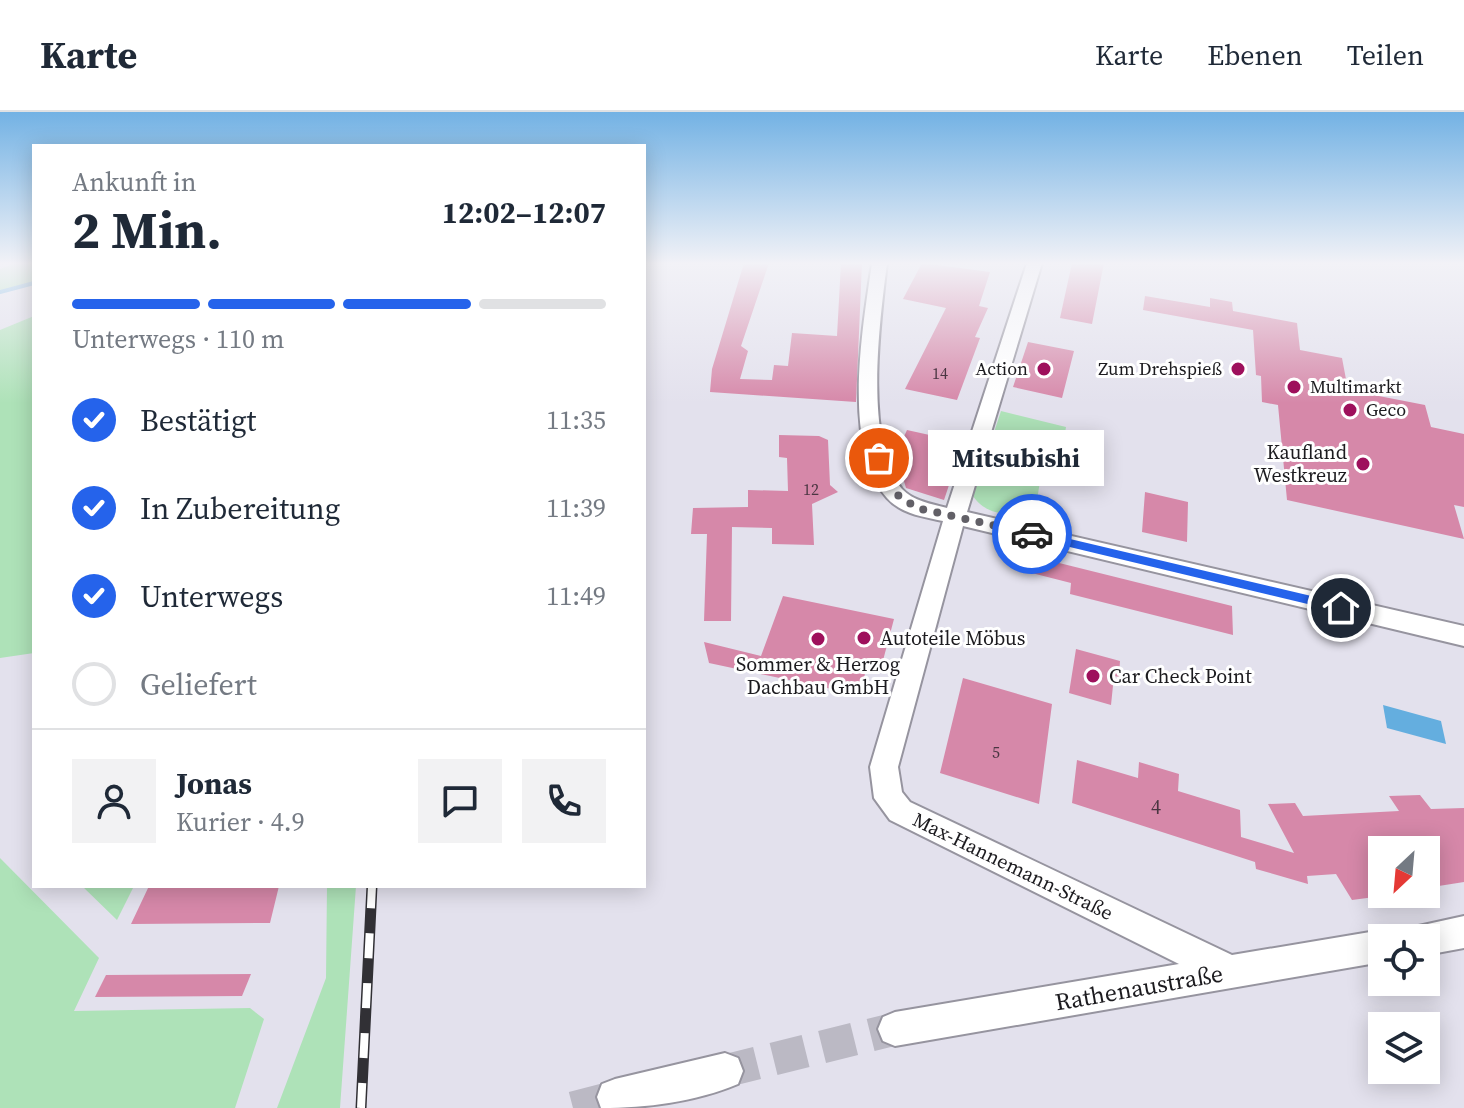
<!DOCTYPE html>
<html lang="de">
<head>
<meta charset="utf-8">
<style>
  body { margin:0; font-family:"Source Serif 4",serif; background:#f2f2f3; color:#1f2937; height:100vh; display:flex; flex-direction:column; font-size:30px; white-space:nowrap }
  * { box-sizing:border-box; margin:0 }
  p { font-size:26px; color:#747a83 }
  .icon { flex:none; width:44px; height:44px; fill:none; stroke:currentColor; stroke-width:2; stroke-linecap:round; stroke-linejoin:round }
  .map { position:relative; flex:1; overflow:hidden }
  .drawer { position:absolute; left:32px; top:32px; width:614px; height:744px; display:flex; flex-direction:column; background:#fff; border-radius:0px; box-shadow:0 4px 20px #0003 }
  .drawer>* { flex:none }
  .needle { width:52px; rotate:206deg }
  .tools { position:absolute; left:1368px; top:724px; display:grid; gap:16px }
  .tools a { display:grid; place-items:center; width:72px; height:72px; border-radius:0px; background:#fff; box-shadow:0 4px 20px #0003; font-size:40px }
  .pin { position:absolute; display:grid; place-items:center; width:68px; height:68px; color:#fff; margin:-34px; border:4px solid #fff; border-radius:50%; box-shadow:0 2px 8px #0007 }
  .courier { position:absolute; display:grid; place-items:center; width:80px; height:80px; margin:-40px; border:6px solid #2563eb; border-radius:50%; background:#fff; color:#222; box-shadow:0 2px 10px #0007 }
  .bubble { position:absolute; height:56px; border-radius:0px; background:#fff; box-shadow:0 4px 20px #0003; font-size:26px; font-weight:700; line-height:56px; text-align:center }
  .summary em { font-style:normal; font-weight:700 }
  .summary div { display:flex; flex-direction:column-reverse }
  .summary { display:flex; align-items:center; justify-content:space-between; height:136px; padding:0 40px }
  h1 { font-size:52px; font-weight:700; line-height:60px }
  .bar { display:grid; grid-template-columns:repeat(4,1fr); gap:12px 8px; align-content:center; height:96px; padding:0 40px }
  .bar i { height:10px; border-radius:6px; background:#e0e1e3 }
  .bar .active { background:#2563eb }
  .bar p { grid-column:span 4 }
  .line { display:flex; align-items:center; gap:20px; padding:0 40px; border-top:2px solid #e0e1e3 }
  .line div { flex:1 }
  .round { display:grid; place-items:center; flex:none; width:84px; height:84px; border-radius:0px; background:#f2f2f3 }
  ol { padding:0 40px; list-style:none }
  li { display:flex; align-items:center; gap:24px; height:88px }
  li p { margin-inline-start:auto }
  li .icon { padding:8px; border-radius:50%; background:#2563eb; color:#fff; stroke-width:4 }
  li:last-child { color:#747a83 }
  li i { width:44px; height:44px; border:4px solid #e0e1e3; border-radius:50% }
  header { display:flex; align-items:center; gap:48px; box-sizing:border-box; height:112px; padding:0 40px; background:#fff; border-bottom:2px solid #e0e1e3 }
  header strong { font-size:38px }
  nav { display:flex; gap:44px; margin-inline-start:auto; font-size:28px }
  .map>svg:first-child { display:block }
</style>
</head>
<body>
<header>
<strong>Karte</strong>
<nav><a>Karte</a><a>Ebenen</a><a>Teilen</a></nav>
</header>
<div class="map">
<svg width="1464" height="996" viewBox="0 0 1464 996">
  <rect width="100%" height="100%" fill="#e3e1ed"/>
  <path fill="#aee2b8" d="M15 151H34V170L0 180V157Z
    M34 204V541L0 546V218Z
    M1001 299 1066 315 1064 327 1051 344 1044 345 1036 394 1028 402C1006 403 986 403 973 384Z
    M0 746 99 846 74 899 250 896 264 907 235 996H0Z
    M82 774H134L117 808Z
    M327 774H356L340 996H277L326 866Z"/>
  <path fill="#64aedf" d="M1383 593 1441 609 1446 632 1387 616Z"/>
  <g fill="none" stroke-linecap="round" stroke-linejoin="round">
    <path stroke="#64aedf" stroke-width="4" d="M0 180 34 171"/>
  </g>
  <path fill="#d688a9" d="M744 151H769L741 234 748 239 740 267 772 268 774 253 788 254 792 221 837 224 841 151H862L856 290 710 280 712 257Z
    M922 151 990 160 979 194 988 196 975 225 980 226 957 288 905 277 946 196 903 187Z
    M1072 151H1104L1092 212 1060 206Z
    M1145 184 1210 195V186L1232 190 1233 199 1297 211 1300 238 1342 246 1348 278 1425 293 1431 315 1464 322V395L1454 393 1464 427 1287 388 1278 293 1262 290 1261 264 1256 263 1253 218 1143 198Z
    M1028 230 1074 239 1062 286 1013 275Z
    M907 318 943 326 934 350 955 355 944 388 906 376 896 342Z
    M779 323 819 324 828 328 830 373 838 380 812 392 814 433 772 432V416L732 415 731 509H704L707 422H691L693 396 748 395V378L788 379 787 346 779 345Z
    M1145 380 1188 390 1187 430 1142 420Z
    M1015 440 1232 494 1233 523 1070 482 1071 471 1012 456Z
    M783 484 894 507 881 556 867 553 860 583 709 551 704 530 761 544Z
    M1076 537 1120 549 1119 565 1114 564 1111 593 1069 581Z
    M963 566 1052 592 1039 692 940 661Z
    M1077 648 1138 666 1139 650 1179 662 1178 679 1240 698 1241 725 1294 741 1268 692 1295 691 1303 704 1399 699 1389 684 1420 683 1431 697 1464 696V770L1426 776V738H1382V784L1352 788 1336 762 1307 764 1308 772 1256 757 1255 750 1072 691Z
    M149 774H279L270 811 131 812Z
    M251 862 242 884 95 885 106 863Z"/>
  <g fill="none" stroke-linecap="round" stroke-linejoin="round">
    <path stroke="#bbb9c4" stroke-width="33" stroke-dasharray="33 17" stroke-linecap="butt" d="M725 959 895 917
      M573 996 615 985"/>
    <g stroke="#96949f" stroke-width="4">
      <path id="minor" d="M872 151H887C880 207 863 331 902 377 913 389 932 392 947 396L1027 151H1042L967 400 1464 514V534L963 414 898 655 902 680 910 690 1232 843 1382 818 1395 826H1382V850L895 934 883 929 878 917 883 905 895 900 1179 852 890 708 874 686 870 655 943 409C924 405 901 402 887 386 841 334 863 214 872 151Z
        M1464 804V836L1426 843V826H1410L1414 815Z
        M725 941 738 946 743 959 738 972C695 990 647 996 601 996L597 985 602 972 615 967Z"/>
    </g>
    <use href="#minor" fill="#fff" fill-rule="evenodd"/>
    <g stroke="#313035" stroke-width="11">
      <path id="rail" d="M361 996 372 774"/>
    </g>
    <use href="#rail" stroke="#fff" stroke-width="8" stroke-dasharray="25" stroke-linecap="butt"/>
  </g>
  <linearGradient id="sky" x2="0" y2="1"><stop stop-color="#73b2e4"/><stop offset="0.52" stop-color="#f2f2f7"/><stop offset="1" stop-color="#f2f2f7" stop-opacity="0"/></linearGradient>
  <rect width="1464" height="291" fill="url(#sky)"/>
  <path fill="#2563eb" d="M1032 418 1341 491 1348 496 1341 500 1028 425V419Z"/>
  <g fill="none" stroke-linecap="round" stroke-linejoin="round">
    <path stroke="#626067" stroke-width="8" stroke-dasharray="0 14.4" d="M879 346 893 380 917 396 1032 422"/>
  </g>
  <g fill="#9e105c" stroke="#fff" stroke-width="3">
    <circle cx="1044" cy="257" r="8"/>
    <circle cx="1238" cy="257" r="8"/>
    <circle cx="1294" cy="275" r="8"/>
    <circle cx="1350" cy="298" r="8"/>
    <circle cx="1363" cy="352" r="8"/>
    <circle cx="864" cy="526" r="8"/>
    <circle cx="818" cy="527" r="8"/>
    <circle cx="1093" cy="564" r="8"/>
  </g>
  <g text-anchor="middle" stroke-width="6" stroke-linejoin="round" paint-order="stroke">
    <g font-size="16" fill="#4a3642">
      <text x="940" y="267">14</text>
      <text x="811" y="383">12</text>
      <text x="996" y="646">5</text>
    </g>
    <g font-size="18" fill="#1c1b1f" stroke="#fff" text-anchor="end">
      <text x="1028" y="263">Action</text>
      <text x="1222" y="263">Zum Drehspieß</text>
      <text x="1310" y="281" text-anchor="start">Multimarkt</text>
      <text x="1366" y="304" text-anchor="start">Geco</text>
    </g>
    <g font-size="20" fill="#1c1b1f" stroke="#fff" text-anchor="start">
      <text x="1347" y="347" text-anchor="end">Kaufland<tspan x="1347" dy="23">Westkreuz</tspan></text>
      <text x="880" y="533">Autoteile Möbus</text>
      <text x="818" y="559" text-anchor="middle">Sommer &amp; Herzog<tspan x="818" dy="23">Dachbau GmbH</tspan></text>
      <text x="1109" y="571">Car Check Point</text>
    </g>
    <g font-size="20" fill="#4a3642">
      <text x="1156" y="702">4</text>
    </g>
    <g font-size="20" fill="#1c1b1f" stroke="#fff">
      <text transform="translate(1013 754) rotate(26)" y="7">Max-Hannemann-Straße</text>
    </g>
    <g font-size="24" fill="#1c1b1f" stroke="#fff">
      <text transform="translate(1139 876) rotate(-10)" y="8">Rathenaustraße</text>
    </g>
  </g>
</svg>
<div class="tools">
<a><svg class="needle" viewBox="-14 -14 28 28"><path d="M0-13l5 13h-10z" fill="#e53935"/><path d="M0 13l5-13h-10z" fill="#747a83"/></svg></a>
<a><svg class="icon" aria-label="locate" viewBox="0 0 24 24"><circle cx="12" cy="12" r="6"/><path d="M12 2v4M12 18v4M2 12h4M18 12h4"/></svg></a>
<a><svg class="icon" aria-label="layers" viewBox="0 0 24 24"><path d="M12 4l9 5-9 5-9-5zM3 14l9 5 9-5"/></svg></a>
</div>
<div class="pin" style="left:879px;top:346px;background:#ea580c"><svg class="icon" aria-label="bag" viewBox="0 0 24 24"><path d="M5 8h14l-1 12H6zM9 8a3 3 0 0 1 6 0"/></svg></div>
<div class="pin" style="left:1341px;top:496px;background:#1f2937"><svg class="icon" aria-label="home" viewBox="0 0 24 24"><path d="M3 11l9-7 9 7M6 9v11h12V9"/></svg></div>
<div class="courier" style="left:1032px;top:422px"><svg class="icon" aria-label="car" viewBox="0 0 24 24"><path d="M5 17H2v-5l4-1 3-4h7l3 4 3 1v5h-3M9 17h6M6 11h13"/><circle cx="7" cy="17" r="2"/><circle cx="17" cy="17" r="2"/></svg></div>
<div class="bubble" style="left:928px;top:318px;width:176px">Mitsubishi</div>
<section class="drawer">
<div class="summary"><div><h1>2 Min.</h1><p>Ankunft in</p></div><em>12:02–12:07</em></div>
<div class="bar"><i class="active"></i><i class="active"></i><i class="active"></i><i></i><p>Unterwegs · 110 m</p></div>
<ol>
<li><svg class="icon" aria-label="check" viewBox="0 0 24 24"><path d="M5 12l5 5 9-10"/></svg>Bestätigt<p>11:35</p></li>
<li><svg class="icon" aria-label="check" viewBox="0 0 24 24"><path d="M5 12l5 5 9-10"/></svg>In Zubereitung<p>11:39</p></li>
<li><svg class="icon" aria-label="check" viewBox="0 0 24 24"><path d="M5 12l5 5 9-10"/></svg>Unterwegs<p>11:49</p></li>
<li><i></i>Geliefert</li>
</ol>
<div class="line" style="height:144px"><a class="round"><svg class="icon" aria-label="person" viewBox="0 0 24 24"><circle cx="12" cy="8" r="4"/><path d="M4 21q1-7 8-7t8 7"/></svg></a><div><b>Jonas</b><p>Kurier · 4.9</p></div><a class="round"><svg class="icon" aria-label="chat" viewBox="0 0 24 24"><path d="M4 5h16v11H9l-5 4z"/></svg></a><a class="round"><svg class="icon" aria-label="phone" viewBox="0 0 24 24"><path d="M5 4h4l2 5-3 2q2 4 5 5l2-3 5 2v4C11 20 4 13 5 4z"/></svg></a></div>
</section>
</div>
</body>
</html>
